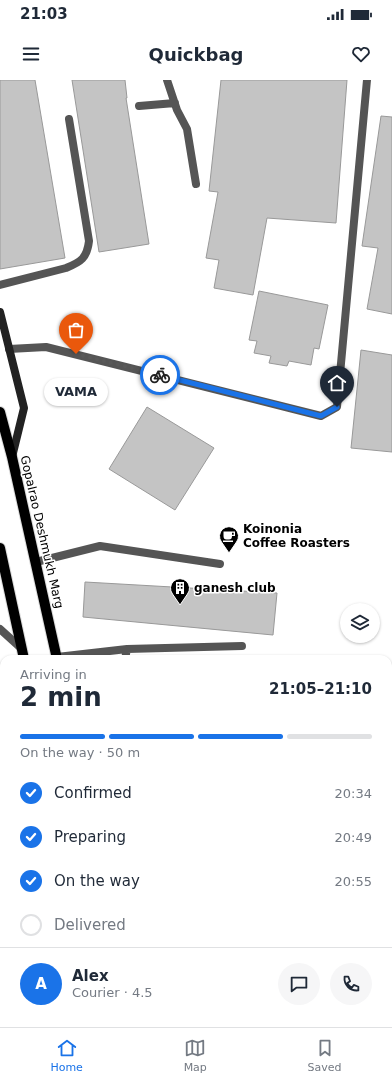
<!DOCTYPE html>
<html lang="en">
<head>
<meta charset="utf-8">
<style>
  body { margin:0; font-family:"DejaVu Sans",sans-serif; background:#f6f6f7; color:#1f2937; height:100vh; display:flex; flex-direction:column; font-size:15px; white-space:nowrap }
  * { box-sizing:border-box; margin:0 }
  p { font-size:13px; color:#747a83 }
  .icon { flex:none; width:22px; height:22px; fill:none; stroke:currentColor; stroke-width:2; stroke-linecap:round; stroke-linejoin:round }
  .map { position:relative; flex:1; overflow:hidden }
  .details { position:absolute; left:0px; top:575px; width:392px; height:372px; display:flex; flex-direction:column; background:#fff; border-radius:12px 12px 0 0; box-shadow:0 1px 3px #0004 }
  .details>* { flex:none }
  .fabs { position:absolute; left:340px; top:523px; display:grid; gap:8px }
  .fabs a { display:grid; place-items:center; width:40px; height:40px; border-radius:50%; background:#fff; box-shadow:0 1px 3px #0004; font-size:20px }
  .pin { position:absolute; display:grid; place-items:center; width:34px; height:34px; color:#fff; margin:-41px -17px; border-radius:50% 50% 50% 0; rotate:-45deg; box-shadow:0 0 4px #0007 }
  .pin .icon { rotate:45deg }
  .courier { position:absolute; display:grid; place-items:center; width:40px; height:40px; margin:-20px; border:3px solid #1a73e8; border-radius:50%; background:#fff; color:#222; box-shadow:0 1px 5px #0007 }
  .bubble { position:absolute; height:28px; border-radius:14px; background:#fff; box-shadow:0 1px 3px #0004; font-size:13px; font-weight:800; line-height:28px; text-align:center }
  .overview em { font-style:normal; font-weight:800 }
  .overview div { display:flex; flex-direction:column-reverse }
  .overview { display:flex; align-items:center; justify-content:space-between; height:68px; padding:0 20px }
  h1 { font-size:26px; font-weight:800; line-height:30px }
  .bar { display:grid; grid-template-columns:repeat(4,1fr); gap:6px 4px; align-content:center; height:48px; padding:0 20px }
  .bar i { height:5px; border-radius:3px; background:#e0e1e3 }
  .bar .selected { background:#1a73e8 }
  .bar p { grid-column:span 4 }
  .line { display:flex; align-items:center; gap:10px; padding:0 20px; border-top:1px solid #e0e1e3 }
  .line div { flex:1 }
  .round { display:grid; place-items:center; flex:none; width:42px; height:42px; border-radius:21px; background:#f6f6f7 }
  ol { padding:0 20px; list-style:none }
  li { display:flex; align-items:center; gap:12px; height:44px }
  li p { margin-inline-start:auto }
  li .icon { padding:4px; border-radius:50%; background:#1a73e8; color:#fff; stroke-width:4 }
  li:last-child { color:#747a83 }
  li i { width:22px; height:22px; border:2px solid #e0e1e3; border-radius:50% }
  .status { display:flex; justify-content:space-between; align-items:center; height:28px; padding:0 20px; background:#fff; direction:ltr }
  .status svg { height:11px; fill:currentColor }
  header { display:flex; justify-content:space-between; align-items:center; height:52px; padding:0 20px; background:#fff; font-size:18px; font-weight:800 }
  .tabs { display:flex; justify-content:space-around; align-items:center; height:56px; border-top:1px solid #e0e1e3; background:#fff; font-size:11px; color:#747a83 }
  .tabs a { display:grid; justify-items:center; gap:2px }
  .tabs .selected { color:#1a73e8 }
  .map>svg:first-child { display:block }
</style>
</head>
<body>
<div class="status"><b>21:03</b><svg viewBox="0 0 49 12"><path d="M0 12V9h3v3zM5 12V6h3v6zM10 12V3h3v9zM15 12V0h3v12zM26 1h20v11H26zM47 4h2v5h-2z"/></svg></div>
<header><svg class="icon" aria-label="menu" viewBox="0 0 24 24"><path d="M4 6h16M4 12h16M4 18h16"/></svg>Quickbag<svg class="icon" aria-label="heart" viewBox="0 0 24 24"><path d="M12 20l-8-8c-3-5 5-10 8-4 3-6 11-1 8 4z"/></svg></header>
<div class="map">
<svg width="392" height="947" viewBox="0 0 392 947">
  <rect width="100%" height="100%" fill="#fff"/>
  <path fill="#c4c4c4" stroke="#999" d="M0 0H35L65 178 0 189Z
    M72 0H125L127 18H126L149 164 99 172Z
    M221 0H347L336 143 267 138 253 215 214 208 219 180 206 178 218 112 209 111Z
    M381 36 392 37V234L367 229 378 168 362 166Z
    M259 211 328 225 319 269 314 268 311 285 289 281 287 286 269 283 271 276 254 273 257 261 249 260Z
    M361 270 392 275V372L351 368Z
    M147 327 214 368 175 430 109 389Z
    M85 502 277 513 273 555 83 537Z"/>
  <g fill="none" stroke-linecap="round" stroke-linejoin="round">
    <g stroke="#dbdbdb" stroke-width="12">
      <path id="primary" d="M0 332 12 377 57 579
        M0 468 24 579
        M1 947 4 939
        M37 947 38 943"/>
    </g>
    <path stroke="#555" stroke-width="8" d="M36 482 100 466 220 484
      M57 577 127 569 242 566
      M125 579 127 569"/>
    <path stroke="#555" stroke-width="8" d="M167 0 177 30 187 49 196 104
      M139 26 175 23
      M0 205 66 188C81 182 87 178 89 161L69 39
      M9 269 46 267 321 336 337 327 367 0
      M0 549 22 569
      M388 896 392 894
      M71 943 89 947
      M179 943 195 947
      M63 947 64 945 70 943
      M266 947 267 943
      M356 947 357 943"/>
    <path stroke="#222" stroke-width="8" d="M0 232 24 328 12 377"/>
    <use href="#primary" stroke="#000" stroke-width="10"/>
  </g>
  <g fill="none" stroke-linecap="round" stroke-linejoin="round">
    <path stroke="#595959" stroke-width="4" stroke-dasharray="0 7.2" d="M76 274 160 295"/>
    <path stroke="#1a73e8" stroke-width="5" d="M160 295 321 336 337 327"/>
  </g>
  <defs>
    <g id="cafe-pin" transform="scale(1)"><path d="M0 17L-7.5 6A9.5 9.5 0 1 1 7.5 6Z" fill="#000" stroke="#fff"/><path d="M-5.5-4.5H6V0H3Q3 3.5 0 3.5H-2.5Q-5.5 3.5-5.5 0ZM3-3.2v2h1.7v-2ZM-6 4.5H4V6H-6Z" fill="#fff"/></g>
    <g id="building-pin" transform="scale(1)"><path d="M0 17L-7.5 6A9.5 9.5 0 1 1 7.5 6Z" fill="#000" stroke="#fff"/><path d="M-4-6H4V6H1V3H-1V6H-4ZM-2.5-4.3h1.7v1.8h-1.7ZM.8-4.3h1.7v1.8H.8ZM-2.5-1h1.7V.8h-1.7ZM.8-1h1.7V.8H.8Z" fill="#fff"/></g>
  </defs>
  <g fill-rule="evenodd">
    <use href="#cafe-pin" x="229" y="456"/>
    <use href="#building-pin" x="180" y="508"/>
  </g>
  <g text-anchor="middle" stroke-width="3" stroke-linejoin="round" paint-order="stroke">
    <g font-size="12" font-weight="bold" fill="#000" stroke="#fff" text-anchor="start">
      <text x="243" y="453">Koinonia<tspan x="243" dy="14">Coffee Roasters</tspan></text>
      <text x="194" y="512">ganesh club</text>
    </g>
    <g font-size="12" fill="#000" stroke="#fff">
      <text transform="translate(42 452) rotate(77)" y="4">Gopalrao Deshmukh Marg</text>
    </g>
  </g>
</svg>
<div class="fabs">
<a><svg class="icon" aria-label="layers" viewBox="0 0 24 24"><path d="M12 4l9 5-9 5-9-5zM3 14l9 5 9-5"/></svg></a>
</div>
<div class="pin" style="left:76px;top:274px;background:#ea580c"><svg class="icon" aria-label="bag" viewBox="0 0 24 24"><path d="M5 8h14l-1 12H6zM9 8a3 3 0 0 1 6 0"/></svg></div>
<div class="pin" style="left:337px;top:327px;background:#1f2937"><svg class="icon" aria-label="home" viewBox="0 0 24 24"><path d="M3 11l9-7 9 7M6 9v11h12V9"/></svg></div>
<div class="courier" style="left:160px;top:295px"><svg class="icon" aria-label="bike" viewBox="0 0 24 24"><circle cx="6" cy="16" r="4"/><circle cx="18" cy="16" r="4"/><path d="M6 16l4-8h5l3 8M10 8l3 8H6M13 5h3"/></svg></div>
<div class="bubble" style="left:44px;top:298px;width:64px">VAMA</div>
<section class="details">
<div class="overview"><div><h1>2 min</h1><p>Arriving in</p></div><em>21:05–21:10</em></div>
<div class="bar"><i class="selected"></i><i class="selected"></i><i class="selected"></i><i></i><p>On the way · 50 m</p></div>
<ol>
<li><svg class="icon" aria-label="check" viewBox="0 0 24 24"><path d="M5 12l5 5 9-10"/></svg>Confirmed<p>20:34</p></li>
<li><svg class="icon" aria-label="check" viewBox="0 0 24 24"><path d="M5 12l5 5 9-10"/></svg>Preparing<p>20:49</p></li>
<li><svg class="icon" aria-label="check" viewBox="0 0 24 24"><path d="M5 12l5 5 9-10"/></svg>On the way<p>20:55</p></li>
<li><i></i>Delivered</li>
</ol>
<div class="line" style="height:72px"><b class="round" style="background:#1a73e8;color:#fff">A</b><div><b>Alex</b><p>Courier · 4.5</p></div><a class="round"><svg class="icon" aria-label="chat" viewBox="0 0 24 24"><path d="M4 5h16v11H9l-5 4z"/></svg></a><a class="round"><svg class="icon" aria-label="phone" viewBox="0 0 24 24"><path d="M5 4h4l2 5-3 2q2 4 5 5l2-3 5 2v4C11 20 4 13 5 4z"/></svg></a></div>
</section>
</div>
<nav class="tabs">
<a class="selected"><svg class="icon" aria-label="home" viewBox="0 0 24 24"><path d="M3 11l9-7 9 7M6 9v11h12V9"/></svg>Home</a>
<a><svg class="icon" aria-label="map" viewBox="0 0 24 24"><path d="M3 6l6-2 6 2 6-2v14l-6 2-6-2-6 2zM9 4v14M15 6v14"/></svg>Map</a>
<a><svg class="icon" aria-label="saved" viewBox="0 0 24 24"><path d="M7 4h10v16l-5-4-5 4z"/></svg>Saved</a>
</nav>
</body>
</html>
